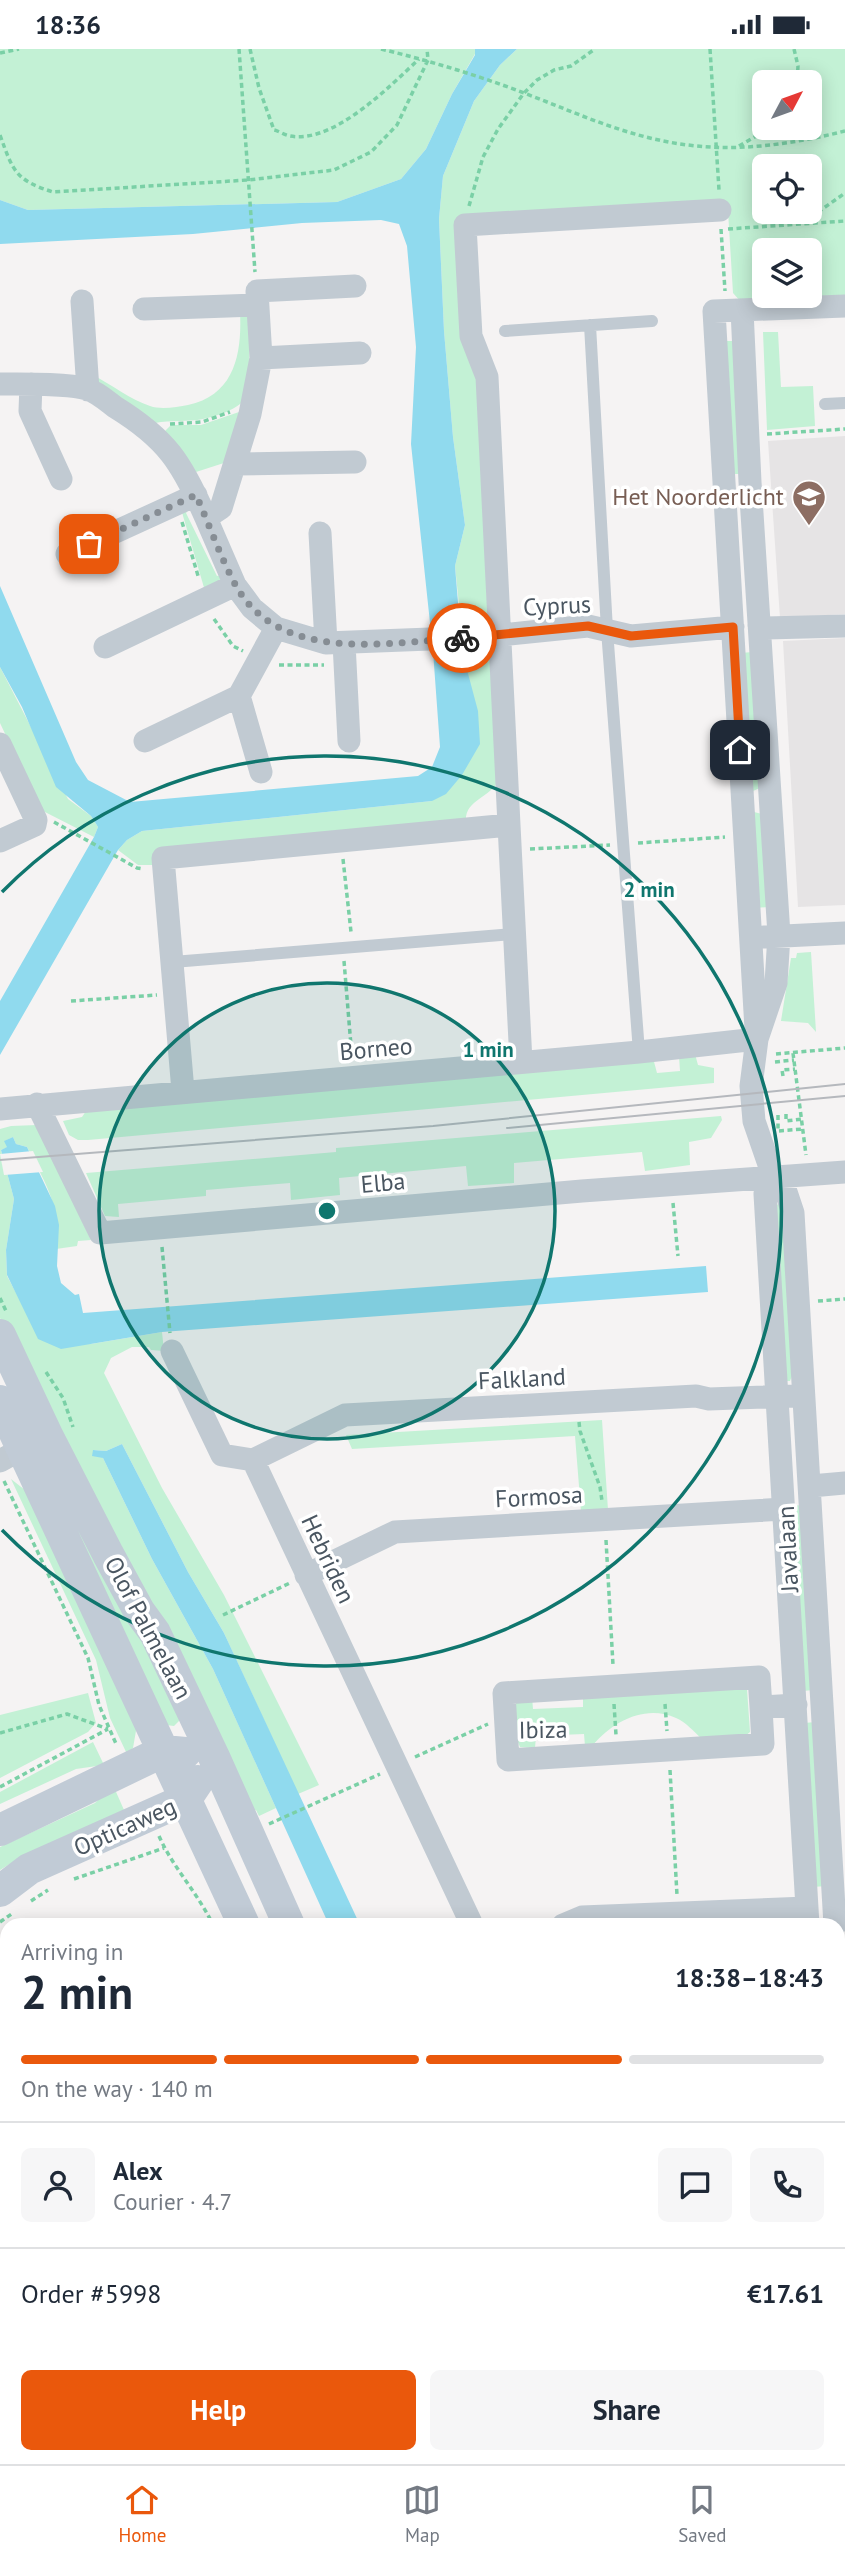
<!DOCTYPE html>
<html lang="en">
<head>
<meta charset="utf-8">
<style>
  body { margin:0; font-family:"PT Sans",sans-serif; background:#f6f6f7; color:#1f2937; height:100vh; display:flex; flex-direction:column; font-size:26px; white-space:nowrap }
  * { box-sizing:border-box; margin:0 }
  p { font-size:23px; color:#747a83 }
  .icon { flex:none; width:38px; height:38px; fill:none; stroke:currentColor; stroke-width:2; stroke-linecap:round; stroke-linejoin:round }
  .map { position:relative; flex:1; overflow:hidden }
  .panel { position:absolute; left:0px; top:1869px; width:845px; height:546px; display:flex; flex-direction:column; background:#fff; border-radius:21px 21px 0 0; box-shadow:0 4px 18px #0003 }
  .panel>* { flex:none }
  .needle { width:46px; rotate:49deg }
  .tools { position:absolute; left:752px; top:21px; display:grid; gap:14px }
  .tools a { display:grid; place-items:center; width:70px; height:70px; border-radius:10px; background:#fff; box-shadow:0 4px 18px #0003; font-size:35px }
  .pin { position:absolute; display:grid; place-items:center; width:60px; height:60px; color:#fff; margin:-30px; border-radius:14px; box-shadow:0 4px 10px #0006 }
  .courier { position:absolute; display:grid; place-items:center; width:70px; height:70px; margin:-35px; border:5px solid #ea580c; border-radius:50%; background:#fff; color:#222; box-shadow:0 2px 9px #0007 }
  .summary em { font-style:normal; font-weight:800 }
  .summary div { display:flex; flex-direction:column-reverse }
  .summary { display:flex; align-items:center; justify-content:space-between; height:119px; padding:0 21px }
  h1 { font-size:46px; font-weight:800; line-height:52px }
  .bar { display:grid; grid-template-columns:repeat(4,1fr); gap:10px 7px; align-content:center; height:84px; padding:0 21px }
  .bar i { height:9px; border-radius:5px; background:#e0e1e3 }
  .bar .current { background:#ea580c }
  .bar p { grid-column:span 4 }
  .line { display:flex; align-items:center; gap:18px; padding:0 21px; border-top:2px solid #e0e1e3 }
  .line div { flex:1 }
  .round { display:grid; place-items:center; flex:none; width:74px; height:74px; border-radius:10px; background:#f6f6f7 }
  .button { display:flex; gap:14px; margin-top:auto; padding:14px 21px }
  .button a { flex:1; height:80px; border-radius:10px; background:#ea580c; color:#fff; font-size:28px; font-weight:800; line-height:80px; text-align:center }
  .button a+a { background:#f6f6f7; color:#1f2937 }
  .status { display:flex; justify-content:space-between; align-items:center; height:49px; padding:0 35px; background:#fff; direction:ltr }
  .status svg { height:19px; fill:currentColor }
  .tabs { display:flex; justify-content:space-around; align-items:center; height:98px; border-top:2px solid #e0e1e3; background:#fff; font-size:19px; color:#747a83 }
  .tabs a { display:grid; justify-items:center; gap:4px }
  .tabs .current { color:#ea580c }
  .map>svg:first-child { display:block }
</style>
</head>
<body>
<div class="status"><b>18:36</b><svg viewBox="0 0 49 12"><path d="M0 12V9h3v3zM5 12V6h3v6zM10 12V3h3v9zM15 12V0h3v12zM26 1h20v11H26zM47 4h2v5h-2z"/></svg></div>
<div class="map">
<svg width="845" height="2415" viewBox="0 0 845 2415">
  <rect width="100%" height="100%" fill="#f5f3f3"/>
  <path fill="#e6e4e5" d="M845 387V565L780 569 768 392Z
    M845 589V856L798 858 783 592Z"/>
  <path fill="#c3f1d5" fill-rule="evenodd" d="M0 0H475V5L452 45 426 100 401 130 337 153 28 161 0 151Z
    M517 0H845V247L741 253 733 244 728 162 457 169 478 331 488 574 461 575 455 517 465 476 453 388 444 282 439 170 443 127 474 52 500 16ZM765 33H810V79H765ZM765 117H810V163H765ZM765 201H810V247H765Z
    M240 263 248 265C249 280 252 343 243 352 236 361 214 368 203 370 188 373 171 371 155 374L102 340 93 326C112 336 131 351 150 357 161 361 177 358 188 356 235 346 242 304 240 263Z
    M763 283H778L781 338 813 337 815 377 767 381Z
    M720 292H735L741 425H731Z
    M239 363 227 413 196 423 163 384 171 376H201Z
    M190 459 186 464 217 527 221 526 224 529 205 542 181 460Z
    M487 596 495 601 499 731C490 749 464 751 466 773L152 816H138L118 801 127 791 142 782 432 752 462 599Z
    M753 603 760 739 753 742 740 604Z
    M0 618 68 750 91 767 98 778 94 788 41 761 0 674Z
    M754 763 762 765 769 858 755 859Z
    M811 903 816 983 808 974 781 972 791 909H796L797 904Z
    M695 1005 698 1016 714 1019V1034L88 1091H78L69 1086 63 1072 82 1068 88 1059 653 1009 657 1024 680 1022 679 1007Z
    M721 1067 722 1071 711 1089 689 1093 690 1116 645 1122 642 1103 514 1114V1134L468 1137 466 1117 339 1129 340 1146 291 1151 290 1134 206 1141V1147L118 1155 119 1168 105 1167 86 1124 336 1103V1099Z
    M37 1076 91 1191 78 1192 77 1197 56 1200C61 1156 46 1136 27 1098L16 1095 13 1088 5 1092 8 1098 1 1101 14 1150 6 1201 7 1227 22 1255 91 1295 162 1283 164 1302 151 1301 149 1298H132L111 1309 104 1324 162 1439 224 1546 319 1736 298 1745 224 1584 188 1523 122 1395 106 1402 93 1401 103 1409 152 1510 213 1620 276 1759 259 1767 256 1761 248 1764 0 1269V1080L11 1077Z
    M782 1155 795 1319 790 1332H785L772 1156Z
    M602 1371 608 1461 581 1462 575 1387 352 1400 346 1386Z
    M48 1419 141 1575 182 1669 174 1677 166 1676Z
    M11 1430 30 1445 137 1676 133 1699 127 1705 110 1669 96 1611Z
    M804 1456 815 1641 801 1642 790 1457Z
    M747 1640 750 1683 745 1687 702 1690C694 1683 686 1673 676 1669 646 1655 613 1672 593 1696L585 1697 584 1685 536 1687 535 1699 520 1698 515 1686 516 1653 532 1648 533 1660 583 1658V1646Z
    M88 1644 96 1674 88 1683 0 1729V1666Z
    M817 1673 827 1837 812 1838 803 1674Z
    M93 1693 104 1716 76 1720 0 1755V1743Z
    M113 1736 124 1761 23 1807 0 1821V1798L95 1754Z
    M0 1941 7 1952V2030L0 2018Z
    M838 2013 845 2153H840Z
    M0 2250 7 2260V2348L0 2336Z
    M228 2408H683V2415H231Z
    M707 2408H786L784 2415H708Z"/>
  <path fill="#90daee" d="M475 0H517L500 16 474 52 443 127 439 170 444 282 453 388 465 476 455 517 462 602 478 662 480 695 462 726 446 745 432 752 142 782 127 791 118 801 0 1006V952L94 788 98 778 91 767 56 738 22 658 0 618V537L76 713 88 731 130 753 418 727 432 718 440 698 433 602 411 395 416 298 407 197 399 175 381 171 302 174 193 185 0 195V151L28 161 337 153 401 130 426 100 452 45 475 6Z
    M13 1088 16 1095 27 1098 55 1157 59 1176 57 1217 61 1234 75 1246 79 1245 83 1264 706 1217 708 1243 162 1283 61 1300 38 1290 7 1226 6 1201 14 1150 1 1101 7 1098 4 1092Z
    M122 1395 188 1523 224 1584 360 1876H329L213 1620 152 1510 103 1409 92 1407 93 1401 106 1402Z
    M0 2336 7 2348V2408H41L45 2415H10L0 2396Z"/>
  <path fill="#f5f3f3" d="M33 1102 43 1123 4 1126 0 1105Z"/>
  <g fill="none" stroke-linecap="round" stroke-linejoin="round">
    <path stroke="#7ad0a6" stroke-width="3.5" stroke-dasharray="5 3.5" stroke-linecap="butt" d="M239 0 255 223
      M250 0 259 39 274 81C279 82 284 86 290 87 334 95 390 37 419 10
      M381 0C430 12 477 26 524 44 582 66 633 91 697 97 746 102 797 94 845 82
      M710 0 719 141
      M794 0 798 17 797 33
      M0 4 19 0
      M0 86C13 122 15 131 53 143L248 131 334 121 371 103 397 76 428 11 427 0
      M739 97 770 79
      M469 157 483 108 498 80 524 44 537 31 554 21 571 17 595 0
      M804 173 845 144
      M721 180 725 242
      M728 180 845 172
      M170 375 202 373 230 363
      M767 385 845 380
      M182 473 199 530
      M214 570 233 597 243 602
      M279 616H324
      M54 773 137 819 143 820
      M638 794 725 788
      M530 800 610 796
      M343 810 351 883
      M344 912 352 1009
      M71 952 157 946
      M793 1004 806 1106
      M776 1005 845 999
      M775 1013 794 1011
      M783 1027 782 1021 795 1020
      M786 1065V1072L802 1070
      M778 1066V1082L803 1080
      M673 1154 678 1207
      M162 1198 170 1284
      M0 1249 6 1262
      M818 1252 845 1250
      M46 1323 63 1349 73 1378
      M579 1373 580 1382 600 1438 602 1452
      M4 1432 88 1609 99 1656 117 1697
      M606 1491 613 1616
      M223 1566 290 1534
      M614 1655 616 1686
      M665 1655 667 1682
      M0 1684 67 1665 108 1680
      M415 1708 488 1675
      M670 1721 677 1846
      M0 1738 108 1680
      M269 1775 380 1725
      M159 1787C173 1819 198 1844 213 1876
      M74 1830 164 1799
      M31 1852 48 1841
      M0 1873 13 1864
      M838 2179H845
      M796 2415 799 2408"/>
    <path stroke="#c1cad2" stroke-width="12" d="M590 276 607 581 639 1003
      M505 282 652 272
      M825 355 845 354
      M173 913 513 885"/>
    <path stroke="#c1cad2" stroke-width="23" d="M355 237 257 242 261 309 250 365 221 459 206 469 235 536 252 559 276 579 326 594 482 588 588 577 631 587 733 578
      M82 252 88 341
      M144 260 256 256
      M742 261 750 433 779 886 776 934 757 990 751 1037 754 1072 773 1127 785 1140 793 1164 835 1876
      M261 309 360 304
      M0 335C22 335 67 334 87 340 97 343 107 352 115 358 167 390 182 414 206 469
      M31 335 30 362 61 430
      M236 415 355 413
      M320 484 326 594
      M67 505 196 446
      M759 576 766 579 845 577
      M344 594 349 692
      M105 598 235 536
      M239 647 261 723
      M145 692 239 647 276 579
      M0 695 36 771 35 776 0 792
      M509 776 521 1013
      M764 888 845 884
      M756 980 714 262 845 257
      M183 1042 163 809 509 776 487 328 471 287 465 176 720 161
      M37 1055 100 1184 582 1142 845 1123
      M0 1060 639 1003 757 990
      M773 1127 765 1145 808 1876
      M172 1302 222 1406 253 1411 472 1876
      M253 1411 345 1366 696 1347 709 1350 794 1347
      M0 1412 34 1393
      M811 1437 845 1434
      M306 1526 395 1483 784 1460
      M761 1658 763 1695 508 1711 504 1644 759 1628 761 1658 796 1656
      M563 1876 582 1868 807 1859
      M838 1928 845 2038
      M838 2315 845 2362
      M697 2408 698 2415"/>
    <path stroke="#c1cbd6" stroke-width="32" d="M0 1286 47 1386 108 1505 139 1562 155 1584 214 1708 289 1876
      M0 1352 244 1876
      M0 1781 164 1702 185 1704
      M0 1842 29 1820 186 1750 198 1732
      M838 2271H845
      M838 2301H845"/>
    <path stroke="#b3c2d1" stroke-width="37" d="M0 1920 7 1930
      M0 2056 7 2067
      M0 2128 7 2139
      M0 2226 7 2234
      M126 2408 130 2415
      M197 2408 201 2415"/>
    <path stroke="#b5b8bd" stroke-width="2" d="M507 1079 845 1047
      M0 1111 433 1077 845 1035"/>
  </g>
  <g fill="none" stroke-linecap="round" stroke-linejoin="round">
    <path stroke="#868d94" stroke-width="7" stroke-dasharray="0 12.6" d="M89 495 196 446C209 475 220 507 235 535 278 615 386 594 462 589"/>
    <path stroke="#ea580c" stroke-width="9" d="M462 589 588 577 631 587 733 578 740 701"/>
  </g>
  <circle cx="327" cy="1162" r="228" fill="#0f766e" fill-opacity=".12"/>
  <g fill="none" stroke="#0f766e" stroke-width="3.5">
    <circle cx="327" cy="1162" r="228"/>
    <path d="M2 843A455 455 0 1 1 2 1481"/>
  </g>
  <defs>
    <g id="school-pin" transform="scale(1.75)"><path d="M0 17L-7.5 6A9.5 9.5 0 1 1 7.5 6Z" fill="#8d6e63" stroke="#fff"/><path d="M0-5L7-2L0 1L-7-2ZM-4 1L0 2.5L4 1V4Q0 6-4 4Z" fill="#fff"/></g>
  </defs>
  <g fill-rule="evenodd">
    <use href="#school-pin" x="809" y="448"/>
  </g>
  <g text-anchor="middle" stroke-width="7" stroke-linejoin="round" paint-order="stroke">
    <g font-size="24" fill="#785e54" stroke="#fff" text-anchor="end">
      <text x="784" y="456">Het Noorderlicht</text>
    </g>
    <g font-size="24" fill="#4a5661" stroke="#fff">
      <text transform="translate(557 557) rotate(-3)" y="8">Cyprus</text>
      <text transform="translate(376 1000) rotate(-5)" y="8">Borneo</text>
      <text transform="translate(383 1134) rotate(-5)" y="8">Elba</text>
      <text transform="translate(522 1330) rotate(-3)" y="8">Falkland</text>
      <text transform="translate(539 1448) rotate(-3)" y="8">Formosa</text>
      <text transform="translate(788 1500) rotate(-93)" y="8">Javalaan</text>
      <text transform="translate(328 1510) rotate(65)" y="8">Hebriden</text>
      <text transform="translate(148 1579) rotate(62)" y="8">Olof Palmelaan</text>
      <text transform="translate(543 1681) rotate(-1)" y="8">Ibiza</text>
      <text transform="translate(125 1778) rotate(-24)" y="8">Opticaweg</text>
    </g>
  </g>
  <circle cx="327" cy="1162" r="10" fill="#0f766e" stroke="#fff" stroke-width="3.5"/>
  <g font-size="21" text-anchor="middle" font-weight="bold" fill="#0f766e" stroke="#fff" stroke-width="7" stroke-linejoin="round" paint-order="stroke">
    <text x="649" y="848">2 min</text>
    <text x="488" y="1008">1 min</text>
  </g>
</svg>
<div class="tools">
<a><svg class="needle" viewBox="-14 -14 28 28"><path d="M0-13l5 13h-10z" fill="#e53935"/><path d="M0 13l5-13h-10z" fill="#747a83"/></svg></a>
<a><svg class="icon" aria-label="locate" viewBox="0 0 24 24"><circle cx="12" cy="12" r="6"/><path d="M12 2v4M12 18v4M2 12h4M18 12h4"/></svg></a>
<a><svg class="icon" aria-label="layers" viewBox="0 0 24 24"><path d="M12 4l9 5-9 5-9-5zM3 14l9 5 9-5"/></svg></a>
</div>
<div class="pin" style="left:89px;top:495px;background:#ea580c"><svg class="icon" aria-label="bag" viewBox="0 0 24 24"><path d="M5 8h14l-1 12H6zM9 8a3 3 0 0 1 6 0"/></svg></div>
<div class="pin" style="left:740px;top:701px;background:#1f2937"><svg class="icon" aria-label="home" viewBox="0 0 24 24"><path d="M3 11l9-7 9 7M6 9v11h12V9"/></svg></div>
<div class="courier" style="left:462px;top:589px"><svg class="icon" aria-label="bike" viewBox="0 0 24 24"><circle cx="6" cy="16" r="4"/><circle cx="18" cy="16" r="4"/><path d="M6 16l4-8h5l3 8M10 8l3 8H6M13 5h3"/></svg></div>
<section class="panel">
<div class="summary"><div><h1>2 min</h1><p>Arriving in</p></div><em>18:38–18:43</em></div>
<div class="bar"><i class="current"></i><i class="current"></i><i class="current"></i><i></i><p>On the way · 140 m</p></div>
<div class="line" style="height:126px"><a class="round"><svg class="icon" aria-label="person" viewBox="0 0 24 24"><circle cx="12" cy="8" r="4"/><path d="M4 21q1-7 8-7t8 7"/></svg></a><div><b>Alex</b><p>Courier · 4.7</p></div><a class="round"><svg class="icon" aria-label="chat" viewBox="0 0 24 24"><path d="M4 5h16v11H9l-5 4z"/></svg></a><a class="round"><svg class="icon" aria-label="phone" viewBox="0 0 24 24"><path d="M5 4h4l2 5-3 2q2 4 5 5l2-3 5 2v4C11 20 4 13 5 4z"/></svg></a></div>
<div class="line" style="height:91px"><div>Order #5998</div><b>€17.61</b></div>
<div class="button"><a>Help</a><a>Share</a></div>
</section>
</div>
<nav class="tabs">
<a class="current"><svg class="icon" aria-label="home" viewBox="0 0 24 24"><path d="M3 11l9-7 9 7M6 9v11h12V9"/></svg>Home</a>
<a><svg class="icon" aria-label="map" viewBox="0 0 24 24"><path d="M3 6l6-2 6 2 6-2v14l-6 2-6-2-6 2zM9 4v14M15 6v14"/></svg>Map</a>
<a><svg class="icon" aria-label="saved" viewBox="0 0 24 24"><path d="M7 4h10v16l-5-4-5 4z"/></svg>Saved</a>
</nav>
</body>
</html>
